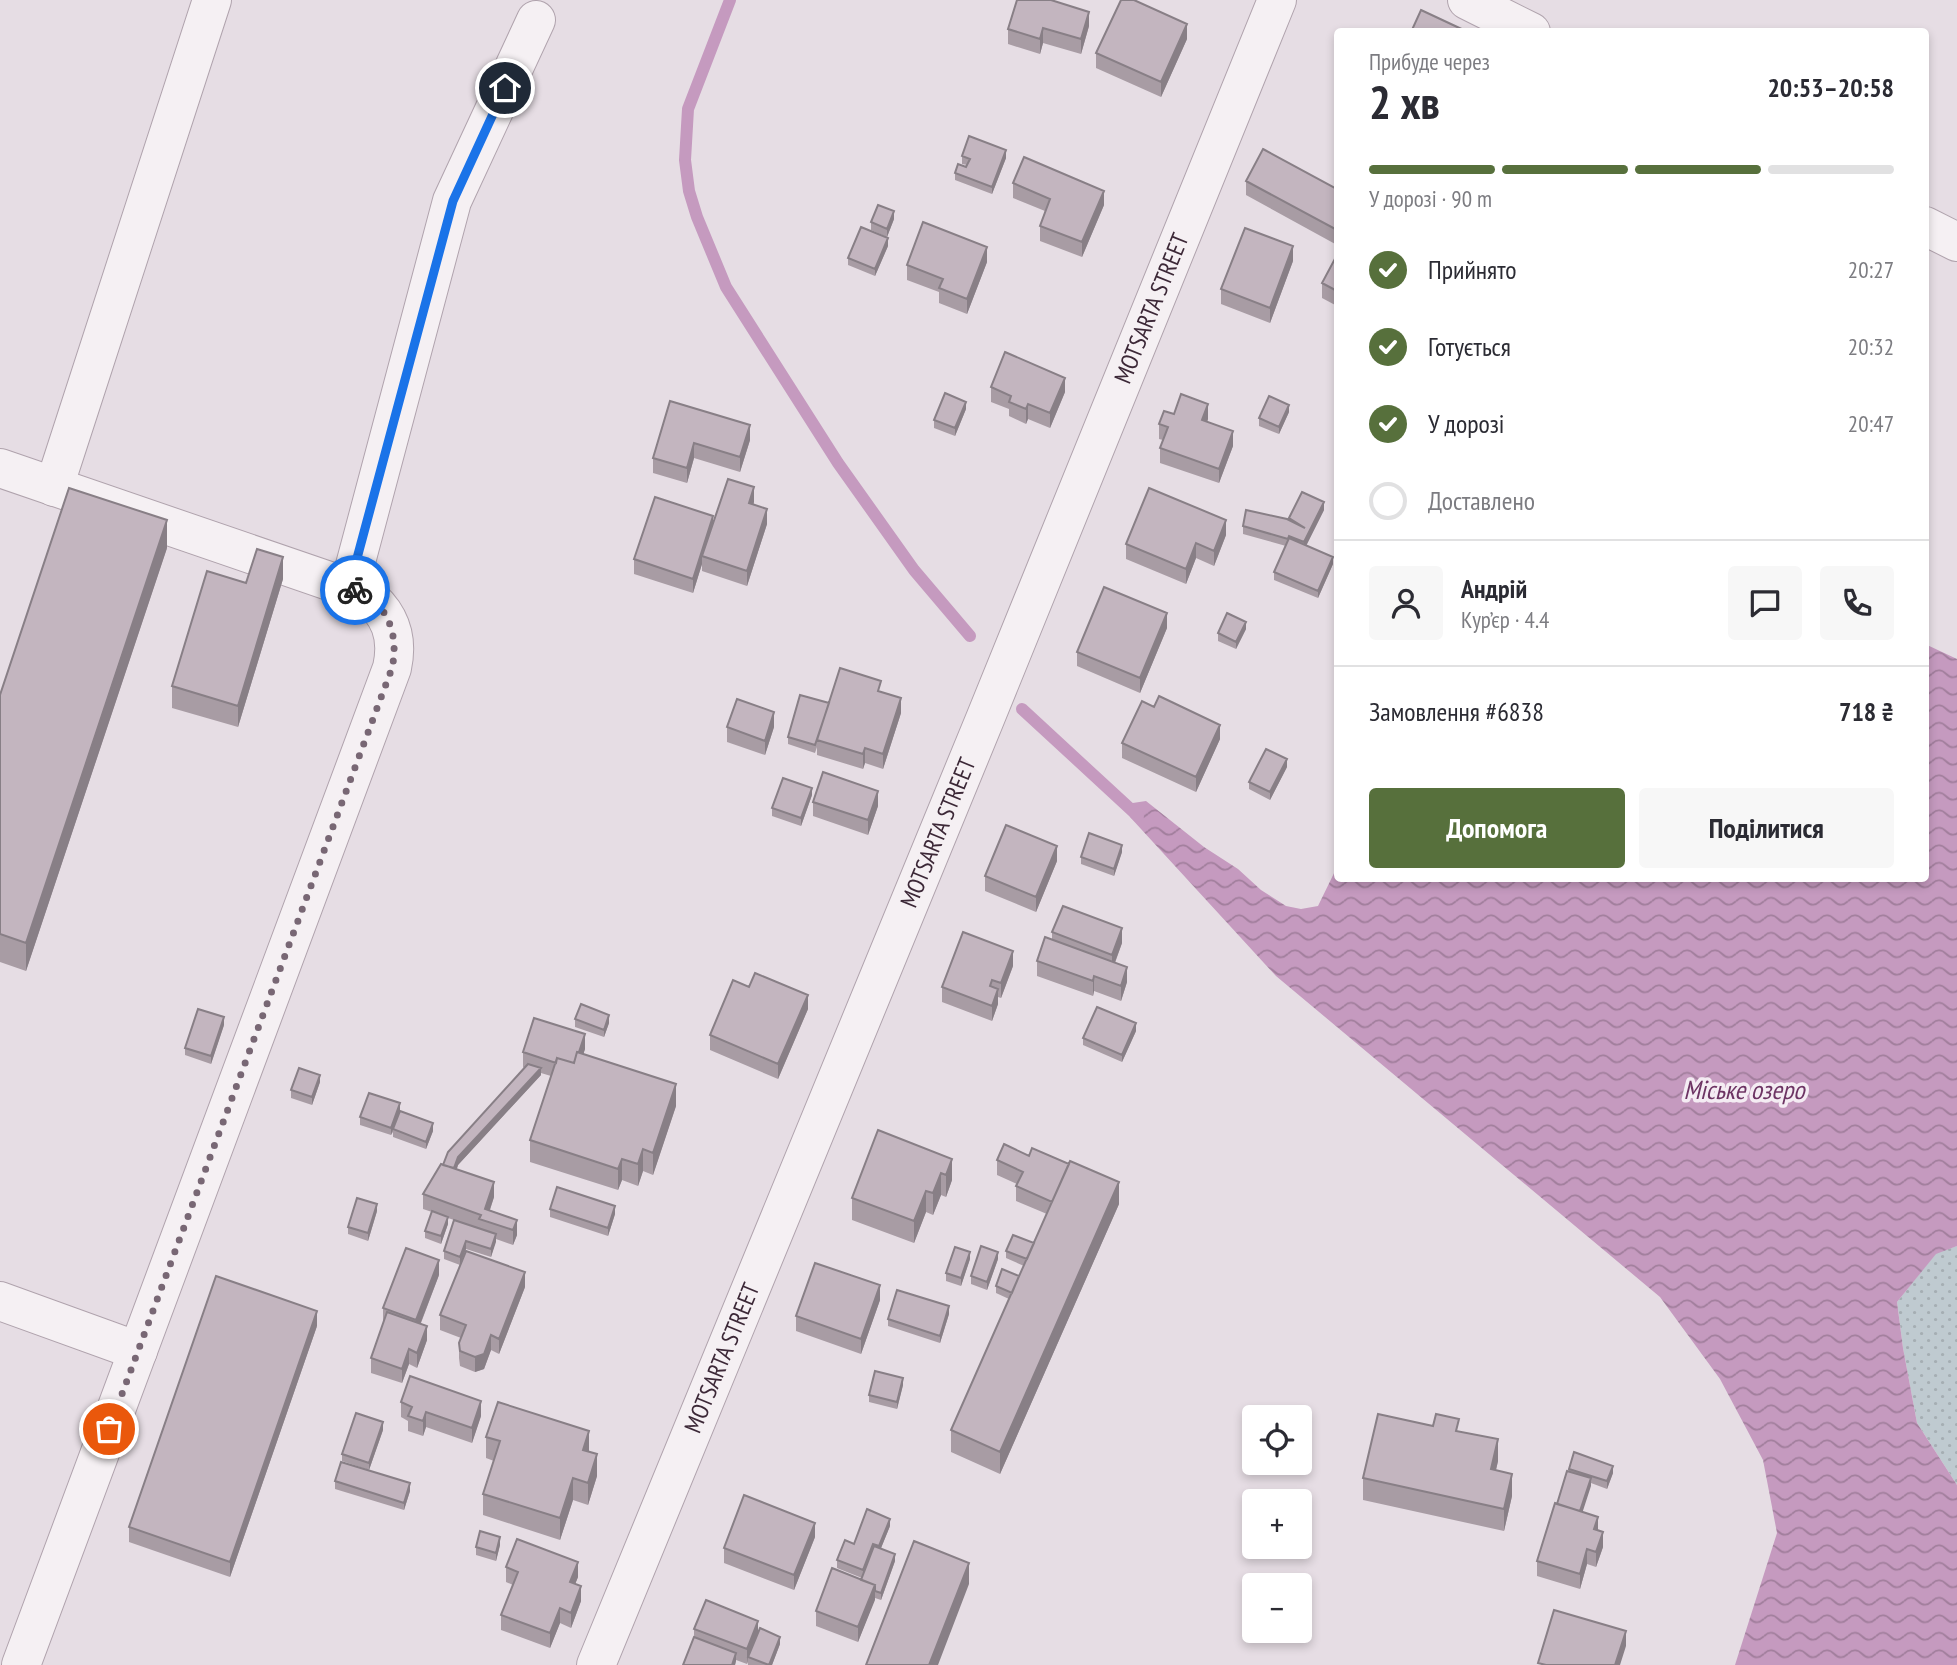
<!DOCTYPE html>
<html lang="uk">
<head>
<meta charset="utf-8">
<style>
  body { margin:0; font-family:"PT Sans Narrow",sans-serif; background:#f7f7f7; color:#2b2b33; height:100vh; display:flex; flex-direction:column; font-size:26px; white-space:nowrap }
  * { box-sizing:border-box; margin:0 }
  p { font-size:23px; color:#7c7c81 }
  .icon { flex:none; width:38px; height:38px; fill:none; stroke:currentColor; stroke-width:2; stroke-linecap:round; stroke-linejoin:round }
  .map { position:relative; flex:1; overflow:hidden }
  .details { position:absolute; left:1334px; top:28px; width:595px; height:854px; display:flex; flex-direction:column; background:#fff; border-radius:7px; box-shadow:0 4px 10px #0003 }
  .details>* { flex:none }
  .tools { position:absolute; left:1242px; top:1405px; display:grid; gap:14px }
  .tools a { display:grid; place-items:center; width:70px; height:70px; border-radius:7px; background:#fff; box-shadow:0 4px 10px #0003; font-size:35px }
  .pin { position:absolute; display:grid; place-items:center; width:60px; height:60px; color:#fff; margin:-30px; border:4px solid #fff; border-radius:50%; box-shadow:0 2px 7px #0007 }
  .courier { position:absolute; display:grid; place-items:center; width:70px; height:70px; margin:-35px; border:5px solid #1a73e8; border-radius:50%; background:#fff; color:#222; box-shadow:0 2px 9px #0007 }
  .head em { font-style:normal; font-weight:600 }
  .head div { display:flex; flex-direction:column-reverse }
  .head { display:flex; align-items:center; justify-content:space-between; height:119px; padding:0 35px }
  h1 { font-size:46px; font-weight:600; line-height:52px }
  .bar { display:grid; grid-template-columns:repeat(4,1fr); gap:10px 7px; align-content:center; height:84px; padding:0 35px }
  .bar i { height:9px; border-radius:5px; background:#e1e1e2 }
  .bar .selected { background:#57703c }
  .bar p { grid-column:span 4 }
  .line { display:flex; align-items:center; gap:18px; padding:0 35px; border-top:2px solid #e1e1e2 }
  .line div { flex:1 }
  .round { display:grid; place-items:center; flex:none; width:74px; height:74px; border-radius:7px; background:#f7f7f7 }
  ol { padding:0 35px; list-style:none }
  li { display:flex; align-items:center; gap:21px; height:77px }
  li p { margin-inline-start:auto }
  li .icon { padding:7px; border-radius:50%; background:#57703c; color:#fff; stroke-width:4 }
  li:last-child { color:#7c7c81 }
  li i { width:38px; height:38px; border:4px solid #e1e1e2; border-radius:50% }
  .button { display:flex; gap:14px; margin-top:auto; padding:14px 35px }
  .button a { flex:1; height:80px; border-radius:7px; background:#57703c; color:#fff; font-size:28px; font-weight:600; line-height:80px; text-align:center }
  .button a+a { background:#f7f7f7; color:#2b2b33 }
  .map>svg:first-child { display:block }
</style>
</head>
<body>
<div class="map">
<svg width="1957" height="1665" viewBox="0 0 1957 1665">
  <defs>
    <pattern id="park-dots" width="8" height="8" patternUnits="userSpaceOnUse" patternTransform="scale(1.75)"><rect width="8" height="8" fill="#bfcad0"/><path d="M2 2h.1M6 6h.1" fill="none" stroke="#a5aeb3" stroke-width="1.8" stroke-linecap="round"/></pattern>
    <pattern id="water-waves" width="16" height="10" patternUnits="userSpaceOnUse" patternTransform="scale(1.75)"><rect width="16" height="10" fill="#c59abf"/><path d="M0 5q4-4 8 0t8 0" fill="none" stroke="#a17e9c"/></pattern>
  </defs>
  <rect width="100%" height="100%" fill="#e6dde4"/>
  <path fill="url(#park-dots)" d="M1957 1246V1485L1917 1423 1903 1348 1897 1302 1936 1253Z"/>
  <path fill="url(#water-waves)" d="M1925 644 1957 659V1246L1936 1254 1897 1302 1903 1348 1917 1423 1957 1485V1665H1735L1777 1533 1763 1460 1720 1379 1660 1297 1276 976 1130 817 1126 804 1146 801 1204 847 1238 869 1261 890 1286 906 1301 909 1318 906 1337 867V878H1925Z"/>
  <g fill="none" stroke-linecap="round" stroke-linejoin="round">
    <path stroke="#c59abf" stroke-width="12" d="M730 0 688 109 685 160 689 191 697 217 726 287 838 463 914 570 970 636
      M1022 709 1138 816"/>
    <g stroke="#b0a3ad" stroke-width="40">
      <g id="minor">
        <path d="M1467 0 1531 32"/>
        <path d="M1925 226 1957 242"/>
        <path d="M0 468 364 593C390 613 399 636 392 668L21 1665"/>
        <path d="M54 487 212 0"/>
        <path d="M349 588 452 201 536 20"/>
        <path d="M0 1301 138 1351"/>
        <path id="s1" d="M596 1665 985 719 1277 0"/>
      </g>
    </g>
    <use href="#minor" stroke="#f5f0f3" stroke-width="38"/>
  </g>
  <path fill="#a89ca4" d="M1089 26 1081 54 1043 43 1040 54 1008 44V29Z
    M1187 39 1161 97 1096 68V53Z
    M962 156 1006 158 992 194 955 180V173L966 167 967 165 962 164Z
    M1246 181 1337 189V245L1246 195Z
    M1013 183 1104 205 1082 257 1040 241V226L1045 211 1013 198Z
    M894 219 887 237 871 230V222Z
    M888 246 875 276 848 265V258Z
    M1337 255V306L1322 298V283Z
    M1293 261 1270 323 1221 304V289Z
    M987 262 967 314 939 303V292L907 280V265Z
    M991 387 1065 392 1050 428 1028 419 1026 424 1009 416V409L991 402Z
    M966 409 955 436 934 428V420Z
    M1289 412 1279 434 1259 426V418Z
    M1174 414 1208 419 1207 422 1233 446 1219 483 1160 463V448L1163 440 1159 439V424Z
    M750 425V440L740 472 694 458 687 483 653 473V458Z
    M754 502 753 505 767 524 747 586 702 571V564L693 593 634 574V559L713 523Z
    M1324 510 1306 546 1333 564 1318 598 1274 580V572L1286 546 1243 534V526L1289 520V518Z
    M1226 535 1214 566 1196 558 1186 584 1126 559V544Z
    M167 548 26 971 0 962V695Z
    M283 579 238 727 172 708V686L246 583Z
    M1167 628 1140 693 1077 666V652Z
    M1246 629 1236 649 1218 641V633Z
    M881 692 901 713 883 769 865 763 863 769 817 755V747L815 753 788 744V737L829 703Z
    M727 727H774L765 755 727 742Z
    M1220 739 1196 792 1122 758V743Z
    M1287 767 1270 800 1249 789V782Z
    M812 795 801 826 772 816V808Z
    M813 802 878 806 868 835 813 816Z
    M1122 852 1114 876 1081 864V857Z
    M1057 861 1036 912 985 891V876Z
    M1052 932 1122 943 1115 963 1127 982 1121 1001 1094 991 1093 996 1037 976V961L1052 939Z
    M1013 966 1001 998 998 997V1004L992 1021 942 1002V987Z
    M808 1009 778 1079 710 1050V1035Z
    M575 1019 609 1023 604 1037 575 1027Z
    M224 1025 211 1064 185 1055V1048Z
    M1136 1031 1122 1062 1083 1045V1038Z
    M585 1049 583 1054 676 1106 653 1175 643 1171 638 1186 622 1180 618 1190 530 1162V1140L551 1076 541 1073V1075L458 1165 457 1169 494 1197 490 1210 517 1220V1235L513 1245 496 1239 491 1257 466 1249 460 1265 444 1259V1251L454 1220 448 1218V1224L441 1244 425 1238V1231L432 1212 423 1209V1194L443 1165 524 1068 523 1067V1052Z
    M320 1082 312 1105 291 1098V1090Z
    M400 1111 433 1131 426 1149 393 1137V1132L391 1135 360 1125V1117Z
    M952 1159V1180L946 1197 941 1195 933 1215 926 1212 914 1243 852 1220V1198Z
    M997 1160 1119 1204 1000 1474 951 1452V1430L1009 1299 996 1293V1286L1019 1276 1024 1266 1006 1258V1251L1034 1243 1047 1214 1016 1201V1186L1017 1184 997 1175Z
    M550 1209 615 1214 608 1236 550 1217Z
    M377 1211 368 1241 348 1234V1227Z
    M970 1259 961 1286 946 1281V1273Z
    M998 1259 987 1290 971 1284V1276Z
    M439 1275 421 1323 427 1340 417 1368 409 1364 402 1383 371 1373V1358L383 1323V1308Z
    M525 1287 499 1354 491 1350 484 1369 475 1372 460 1366 459 1358V1343L461 1338 440 1330V1315Z
    M880 1300 861 1354 796 1331V1316Z
    M949 1314 940 1343 888 1326V1319Z
    M317 1326 230 1577 129 1542V1527Z
    M903 1385 897 1409 869 1402V1395Z
    M401 1402 481 1416 472 1443 426 1427 423 1436 408 1431V1421L401 1417Z
    M383 1430 369 1470 342 1461V1454Z
    M1459 1431 1498 1461 1496 1470 1512 1496 1504 1531 1363 1500V1478Z
    M486 1437 589 1452 597 1476 588 1505 573 1500 560 1540 483 1515V1494L494 1461 486 1458Z
    M1569 1469 1613 1473 1607 1489 1591 1483 1582 1512 1598 1530 1603 1547 1596 1567 1587 1564 1580 1589 1537 1576V1561Z
    M335 1481 410 1491 404 1510 335 1489Z
    M890 1526 881 1548 895 1561 881 1600 875 1598 858 1642 816 1626V1611L861 1580 862 1578 837 1568V1560L854 1544Z
    M815 1537 794 1590 724 1563V1548Z
    M500 1545 496 1561 476 1555V1547Z
    M506 1567 578 1577 575 1584 581 1601 571 1628 560 1623 550 1648 501 1630V1615L513 1585 506 1582Z
    M694 1629 758 1631 780 1644 772 1665H748V1662L747 1664 736 1660 735 1665H683L694 1637Z"/>
  <path fill="#887f86" d="M1089 12V26L1081 54V39Z
    M1187 24V39L1161 97V82Z
    M1043 28V43L1040 54V39Z
    M1006 150V158L992 194V187Z
    M1104 191V205L1082 257V242Z
    M894 211V219L887 237V229Z
    M888 238V246L875 276V269Z
    M1293 246V261L1270 323V308Z
    M987 247V262L967 314V299Z
    M1065 378V392L1050 428V413Z
    M966 402V409L955 436V428Z
    M1028 404V419L1026 424V409Z
    M1208 404V419L1202 435V420Z
    M1289 405V412L1279 434V427Z
    M750 425V440L740 472V457Z
    M1233 431V446L1219 483V469Z
    M694 443V458L687 483V468Z
    M754 487V502L749 518V503Z
    M1324 502V510L1304 550V542Z
    M767 509V524L747 586V571Z
    M713 516V531L702 556V564L693 593V579Z
    M167 520V548L26 971V943Z
    M1226 520V535L1214 566V551Z
    M1196 543V558L1186 584V569Z
    M283 557V579L238 727V706Z
    M1333 557V564L1318 598V591Z
    M1167 613V628L1140 693V678Z
    M1246 622V629L1236 649V642Z
    M901 698V713L883 769V754Z
    M774 712V727L765 755V741Z
    M1220 725V739L1196 792V777Z
    M865 748V763L863 769V754Z
    M1287 759V767L1270 800V792Z
    M812 788V795L801 826V818Z
    M878 791V806L868 835V820Z
    M1122 845V852L1114 876V869Z
    M1057 846V861L1036 912V897Z
    M1122 928V943L1112 970V955Z
    M1013 951V966L1001 998V983Z
    M1127 967V982L1121 1001V986Z
    M1094 976V991L1093 996V981Z
    M998 989V1004L992 1021V1006Z
    M808 995V1009L778 1079V1064Z
    M609 1015V1023L604 1037V1030Z
    M224 1017V1025L211 1064V1056Z
    M1136 1023V1031L1122 1062V1055Z
    M585 1034V1049L574 1084V1069Z
    M541 1068V1075L458 1165 452 1182V1174L458 1157Z
    M320 1075V1082L312 1105V1097Z
    M676 1084V1106L653 1175V1153Z
    M400 1103V1111L391 1135V1128Z
    M433 1123V1131L426 1149V1142Z
    M643 1149V1171L638 1186V1164Z
    M622 1159V1180L618 1190V1169Z
    M952 1159V1180L946 1197V1175Z
    M941 1173V1195L933 1215V1193Z
    M494 1182V1197L486 1221 485 1209Z
    M1119 1182V1204L1000 1474V1452Z
    M926 1191V1212L914 1243V1221Z
    M377 1204V1211L368 1241V1233Z
    M615 1206V1214L608 1236V1228Z
    M448 1217V1224L441 1244V1236Z
    M517 1220V1235L513 1245V1230Z
    M496 1234V1242L491 1257V1249Z
    M466 1241V1249L460 1265V1257Z
    M970 1252V1259L961 1286V1278Z
    M998 1252V1259L987 1290V1282Z
    M439 1260V1275L416 1335V1320Z
    M525 1272V1287L499 1354V1339Z
    M880 1285V1300L861 1354V1339Z
    M949 1306V1314L940 1343V1336Z
    M317 1311V1326L230 1577V1562Z
    M427 1326V1340L417 1368V1353Z
    M491 1335V1350L484 1369 475 1372V1357Z
    M409 1349V1364L402 1383V1369Z
    M903 1378V1385L897 1409V1402Z
    M481 1401V1416L472 1443V1428Z
    M426 1412V1427L423 1436V1421Z
    M383 1422V1430L369 1470V1463Z
    M589 1431V1453L583 1450Z
    M1498 1439V1461L1491 1491V1469Z
    M597 1454V1476L588 1505V1483Z
    M1613 1466V1473L1607 1489V1481Z
    M1512 1474V1496L1504 1531V1509Z
    M573 1478V1500L560 1540V1518Z
    M1591 1478V1486L1579 1523V1516Z
    M410 1483V1491L404 1510V1503Z
    M1598 1517V1531L1594 1529Z
    M890 1519V1526L879 1553V1546Z
    M815 1523V1537L794 1590V1575Z
    M1603 1532V1547L1596 1567V1552Z
    M500 1537V1545L496 1561V1553Z
    M873 1544V1551L863 1578V1570Z
    M1587 1549V1564L1580 1589V1574Z
    M895 1554V1561L881 1600V1593Z
    M578 1562V1577L570 1597V1582Z
    M969 1563V1584L938 1665H929Z
    M875 1585V1600L858 1642V1627Z
    M581 1586V1601L571 1628V1613Z
    M560 1608V1623L550 1648V1633Z
    M758 1621V1636L748 1657 747 1664V1649Z
    M1626 1631V1646L1620 1665H1615Z
    M780 1637V1644L772 1665H769Z
    M736 1653V1661L735 1665H732Z"/>
  <path fill="#c3b5bf" stroke="#887f86" stroke-width="2" d="M1017 0H1051L1089 12 1081 39 1043 28 1040 39 1008 29Z
    M1121 0H1134L1187 24 1161 82 1096 53Z
    M1421 10 1468 32H1411Z
    M969 136 1006 150 992 187 955 173 958 164 966 167 970 159 962 156Z
    M1263 149 1337 189V230L1246 181Z
    M1024 157 1104 191 1082 242 1040 226 1050 199 1013 183Z
    M878 205 894 211 887 229 871 222Z
    M923 222 987 247 967 299 939 288 943 279 907 265Z
    M861 227 888 238 875 269 848 258Z
    M1245 228 1293 246 1270 308 1221 289Z
    M1337 255V291L1322 283Z
    M1005 352 1065 378 1050 413 1028 404 1026 409 1009 402 1011 396 991 387Z
    M945 393 966 402 955 428 934 420Z
    M1181 394 1208 404 1202 420 1233 431 1219 469 1160 448 1168 427 1159 424 1164 411 1174 414Z
    M1269 396 1289 405 1279 427 1259 418Z
    M670 401 750 425 740 457 694 443 687 468 653 458Z
    M728 479 754 487 749 503 767 509 747 571 702 556Z
    M69 488 167 520 26 943 0 934V695Z
    M1149 488 1226 520 1214 551 1196 543 1186 569 1126 544Z
    M1302 492 1324 502 1304 542 1289 536 1288 539 1243 526 1246 510 1287 519 1305 528 1289 518Z
    M655 497 713 516 693 579 634 559Z
    M1289 538 1333 557 1318 591 1274 572Z
    M257 549 283 557 238 706 172 686 207 571 246 583Z
    M1104 587 1167 613 1140 678 1077 652Z
    M1227 613 1246 622 1236 642 1218 633Z
    M840 668 881 681 878 691 901 698 883 754 865 748 863 754 817 740Z
    M800 695 829 703 815 745 788 737Z
    M1159 696 1220 725 1196 777 1122 743 1142 701 1154 707Z
    M737 699 774 712 765 741 727 727Z
    M1266 749 1287 759 1270 792 1249 782Z
    M823 772 878 791 868 820 813 802Z
    M783 778 812 788 801 818 772 808Z
    M1006 825 1057 846 1036 897 985 876Z
    M1089 833 1122 845 1114 869 1081 857Z
    M1063 906 1122 928 1112 955 1052 932Z
    M963 932 1013 951 1001 983 992 980 990 986 998 989 992 1006 942 987Z
    M1045 937 1127 967 1121 986 1094 976 1093 981 1037 961Z
    M755 973 808 995 778 1064 710 1035 733 980 749 987Z
    M581 1004 609 1015 604 1030 575 1019Z
    M1097 1007 1136 1023 1122 1055 1083 1038Z
    M198 1009 224 1017 211 1056 185 1048Z
    M534 1018 585 1034 579 1052H577L574 1063 557 1058 556 1063 523 1052Z
    M577 1052 676 1084 653 1153 643 1149 638 1164 622 1159 618 1169 530 1140 557 1058 574 1063Z
    M528 1064 541 1068 458 1157 454 1168 443 1165 448 1152Z
    M299 1068 320 1075 312 1097 291 1090Z
    M369 1093 400 1103 391 1128 360 1117Z
    M400 1111 433 1123 426 1142 393 1129Z
    M878 1130 952 1159 946 1175 941 1173 933 1193 926 1191 914 1221 852 1198Z
    M1004 1144 1029 1156 1032 1148 1069 1164 1052 1202 1016 1186 1023 1172 997 1160Z
    M1070 1161 1119 1182 1000 1452 951 1430Z
    M441 1164 494 1182 485 1209 517 1220 513 1230 479 1219 481 1215 423 1194Z
    M557 1187 615 1206 608 1228 550 1209Z
    M357 1198 377 1204 368 1233 348 1227Z
    M432 1211 448 1217 441 1236 425 1231Z
    M454 1220 496 1234 491 1249 466 1241 460 1257 444 1251Z
    M1013 1235 1034 1243 1027 1259 1006 1251Z
    M981 1246 998 1252 987 1282 971 1276Z
    M955 1247 970 1252 961 1278 946 1273Z
    M406 1248 439 1260 416 1320 383 1308Z
    M466 1251 525 1272 499 1339 491 1335 484 1354 475 1357 460 1351 459 1343 466 1325 440 1315Z
    M815 1263 880 1285 861 1339 796 1316Z
    M1002 1269 1019 1276 1012 1293 996 1286Z
    M216 1276 317 1311 230 1562 129 1527Z
    M897 1290 949 1306 940 1336 888 1319Z
    M387 1312 427 1326 417 1353 409 1349 402 1369 371 1358Z
    M875 1371 903 1378 897 1402 869 1395Z
    M410 1376 481 1401 472 1428 426 1412 423 1421 408 1416 412 1407 401 1402Z
    M498 1402 589 1431 583 1450 597 1454 588 1483 573 1478 560 1518 483 1494 500 1441 486 1437Z
    M356 1413 383 1422 369 1463 342 1454Z
    M1378 1414 1433 1426 1436 1414 1459 1419 1456 1431 1498 1439 1491 1469 1512 1474 1504 1509 1363 1478Z
    M1574 1452 1613 1466 1607 1481 1569 1469Z
    M341 1462 410 1483 404 1503 335 1481Z
    M1567 1471 1591 1478 1580 1511 1557 1504Z
    M744 1495 815 1523 794 1575 724 1548Z
    M1555 1503 1598 1517 1594 1529 1603 1532 1596 1552 1587 1549 1580 1574 1537 1561Z
    M867 1509 890 1519 879 1546 873 1544 863 1570 837 1560 845 1540 854 1544Z
    M480 1531 500 1537 496 1553 476 1547Z
    M517 1539 578 1562 570 1582 581 1586 571 1613 560 1608 550 1633 501 1615 518 1572 506 1567Z
    M914 1541 969 1563 929 1665H866Z
    M874 1546 895 1554 881 1593 875 1591V1585L861 1580Z
    M832 1568 875 1585 858 1627 816 1611Z
    M706 1600 758 1621 747 1649 694 1629Z
    M1554 1610 1626 1631 1615 1665H1546L1538 1663Z
    M760 1628 780 1637 769 1665 748 1657Z
    M694 1637 736 1653 732 1665H683Z"/>
  <g fill="none" stroke-linecap="round" stroke-linejoin="round">
    <path stroke="#786774" stroke-width="7" stroke-dasharray="0 12.6" d="M109 1429 392 668C399 636 389 603 355 590"/>
    <path stroke="#1a73e8" stroke-width="9" d="M355 590 349 588 453 201 505 88"/>
  </g>
  <g text-anchor="middle" stroke-width="7" stroke-linejoin="round" paint-order="stroke">
    <g font-size="24" fill="#3c2837" stroke="#f4ecf3">
      <text dy="8" stroke="none"><textPath href="#s1" startOffset="1466">MOTSARTA STREET</textPath></text>
      <text dy="8" stroke="none"><textPath href="#s1" startOffset="900">MOTSARTA STREET</textPath></text>
      <text dy="8" stroke="none"><textPath href="#s1" startOffset="332">MOTSARTA STREET</textPath></text>
    </g>
    <g font-size="26" font-style="italic" fill="#6d3464" stroke="#f4ecf3">
      <text x="1744" y="1099">Міське озеро</text>
    </g>
  </g>
</svg>
<div class="tools">
<a><svg class="icon" aria-label="locate" viewBox="0 0 24 24"><circle cx="12" cy="12" r="6"/><path d="M12 2v4M12 18v4M2 12h4M18 12h4"/></svg></a>
<a>+</a>
<a>−</a>
</div>
<div class="pin" style="left:109px;top:1429px;background:#ea580c"><svg class="icon" aria-label="bag" viewBox="0 0 24 24"><path d="M5 8h14l-1 12H6zM9 8a3 3 0 0 1 6 0"/></svg></div>
<div class="pin" style="left:505px;top:88px;background:#1f2937"><svg class="icon" aria-label="home" viewBox="0 0 24 24"><path d="M3 11l9-7 9 7M6 9v11h12V9"/></svg></div>
<div class="courier" style="left:355px;top:590px"><svg class="icon" aria-label="bike" viewBox="0 0 24 24"><circle cx="6" cy="16" r="4"/><circle cx="18" cy="16" r="4"/><path d="M6 16l4-8h5l3 8M10 8l3 8H6M13 5h3"/></svg></div>
<section class="details">
<div class="head"><div><h1>2 хв</h1><p>Прибуде через</p></div><em>20:53–20:58</em></div>
<div class="bar"><i class="selected"></i><i class="selected"></i><i class="selected"></i><i></i><p>У дорозі · 90 m</p></div>
<ol>
<li><svg class="icon" aria-label="check" viewBox="0 0 24 24"><path d="M5 12l5 5 9-10"/></svg>Прийнято<p>20:27</p></li>
<li><svg class="icon" aria-label="check" viewBox="0 0 24 24"><path d="M5 12l5 5 9-10"/></svg>Готується<p>20:32</p></li>
<li><svg class="icon" aria-label="check" viewBox="0 0 24 24"><path d="M5 12l5 5 9-10"/></svg>У дорозі<p>20:47</p></li>
<li><i></i>Доставлено</li>
</ol>
<div class="line" style="height:126px"><a class="round"><svg class="icon" aria-label="person" viewBox="0 0 24 24"><circle cx="12" cy="8" r="4"/><path d="M4 21q1-7 8-7t8 7"/></svg></a><div><b>Андрій</b><p>Кур’єр · 4.4</p></div><a class="round"><svg class="icon" aria-label="chat" viewBox="0 0 24 24"><path d="M4 5h16v11H9l-5 4z"/></svg></a><a class="round"><svg class="icon" aria-label="phone" viewBox="0 0 24 24"><path d="M5 4h4l2 5-3 2q2 4 5 5l2-3 5 2v4C11 20 4 13 5 4z"/></svg></a></div>
<div class="line" style="height:91px"><div>Замовлення #6838</div><b>718 ₴</b></div>
<div class="button"><a>Допомога</a><a>Поділитися</a></div>
</section>
</div>
</body>
</html>
